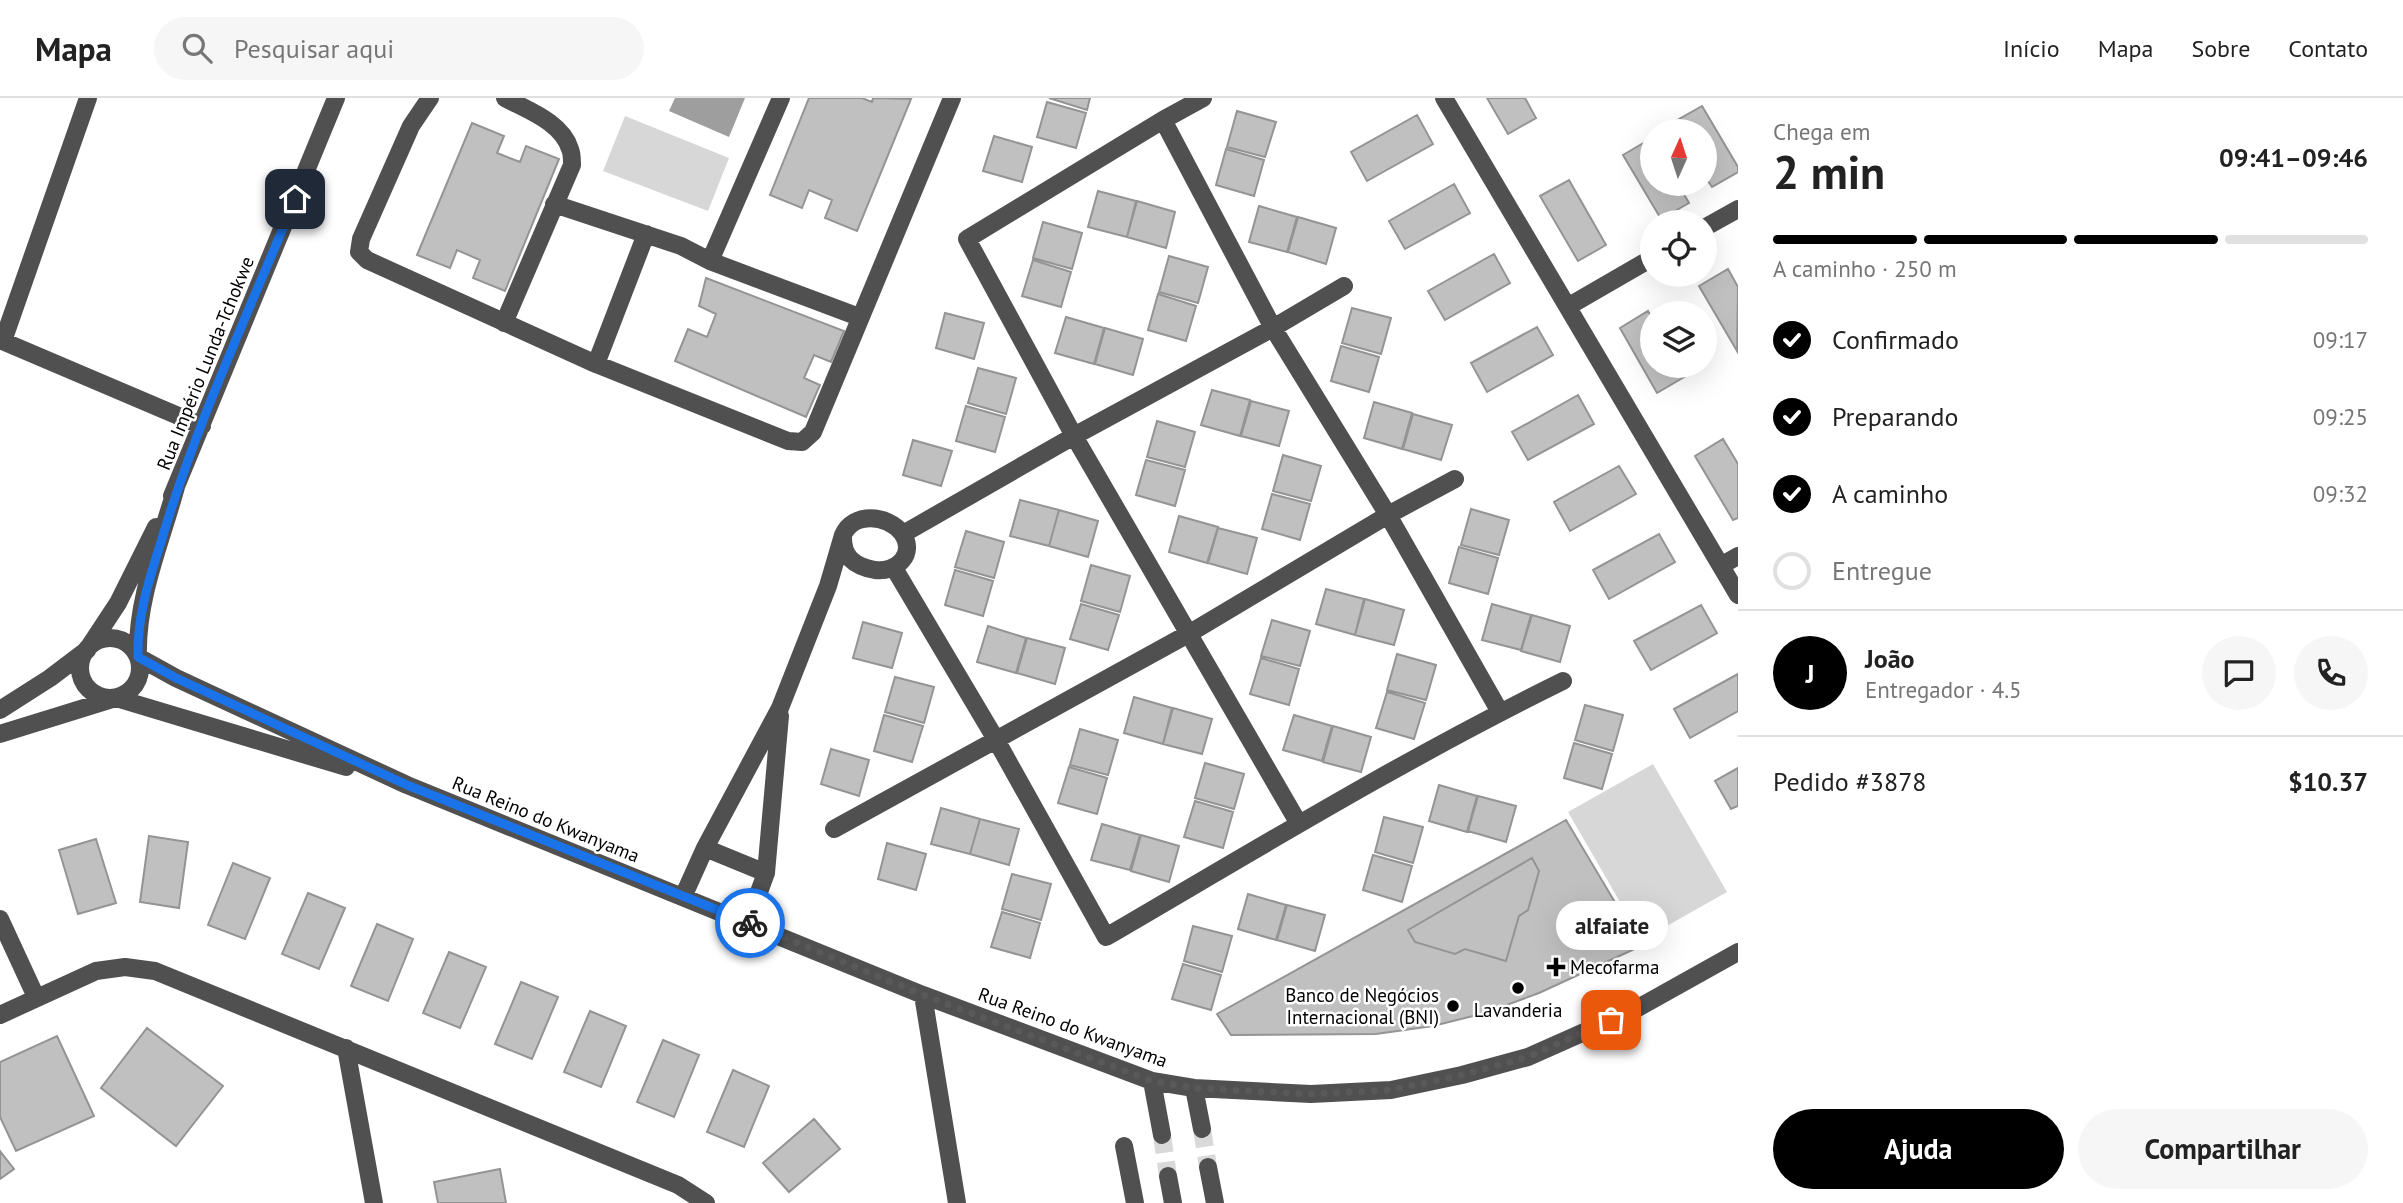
<!DOCTYPE html>
<html lang="pt">
<head>
<meta charset="utf-8">
<style>
  body { margin:0; font-family:"PT Sans",sans-serif; background:#f6f6f6; color:#222; height:100vh; display:flex; flex-direction:column; font-size:26px; white-space:nowrap }
  * { box-sizing:border-box; margin:0 }
  p { font-size:23px; color:#767676 }
  .icon { flex:none; width:38px; height:38px; fill:none; stroke:currentColor; stroke-width:2; stroke-linecap:round; stroke-linejoin:round }
  .map { position:relative; flex:1; overflow:hidden }
  .side { display:flex; flex-direction:column; background:#fff; width:665px }
  .side>* { flex:none }
  .needle { width:46px; rotate:3deg }
  .controls { position:absolute; left:1640px; top:21px; display:grid; gap:14px }
  .controls a { display:grid; place-items:center; width:77px; height:77px; border-radius:50%; background:#fff; box-shadow:0 7px 28px #0002; font-size:35px }
  .pin { position:absolute; display:grid; place-items:center; width:60px; height:60px; color:#fff; margin:-30px; border-radius:14px; box-shadow:0 4px 10px #0006 }
  .courier { position:absolute; display:grid; place-items:center; width:70px; height:70px; margin:-35px; border:5px solid #1a73e8; border-radius:50%; background:#fff; color:#222; box-shadow:0 2px 9px #0007 }
  .bubble { position:absolute; height:49px; border-radius:24px; background:#fff; box-shadow:0 7px 28px #0002; font-size:23px; font-weight:700; line-height:49px; text-align:center }
  .overview em { font-style:normal; font-weight:700 }
  .overview div { display:flex; flex-direction:column-reverse }
  .overview { display:flex; align-items:center; justify-content:space-between; height:119px; padding:0 35px }
  h1 { font-size:46px; font-weight:700; line-height:52px }
  .bar { display:grid; grid-template-columns:repeat(4,1fr); gap:10px 7px; align-content:center; height:84px; padding:0 35px }
  .bar i { height:9px; border-radius:5px; background:#e0e0e0 }
  .bar .on { background:#000 }
  .bar p { grid-column:span 4 }
  .line { display:flex; align-items:center; gap:18px; padding:0 35px; border-top:2px solid #e0e0e0 }
  .line div { flex:1 }
  .round { display:grid; place-items:center; flex:none; width:74px; height:74px; border-radius:37px; background:#f6f6f6 }
  ol { padding:0 35px; list-style:none }
  li { display:flex; align-items:center; gap:21px; height:77px }
  li p { margin-inline-start:auto }
  li .icon { padding:7px; border-radius:50%; background:#000; color:#fff; stroke-width:4 }
  li:last-child { color:#767676 }
  li i { width:38px; height:38px; border:4px solid #e0e0e0; border-radius:50% }
  .primary-button { display:flex; gap:14px; margin-top:auto; padding:14px 35px }
  .primary-button a { flex:1; height:80px; border-radius:42px; background:#000; color:#fff; font-size:28px; font-weight:700; line-height:80px; text-align:center }
  .primary-button a+a { background:#f6f6f6; color:#222 }
  header { display:flex; align-items:center; gap:42px; box-sizing:border-box; height:98px; padding:0 35px; background:#fff; border-bottom:2px solid #e0e0e0 }
  header strong { font-size:33px }
  nav { display:flex; gap:38px; margin-inline-start:auto; font-size:24px }
  .search { width:490px; height:63px; background:#f6f6f6; display:flex; align-items:center; gap:18px; box-sizing:border-box; padding:0 24px; border-radius:38px; color:#767676; font-size:26px }
  main { display:flex; flex:1; min-height:0 }
  .map>svg:first-child { display:block }
</style>
</head>
<body>
<header>
<strong>Mapa</strong>
<div class="search"><svg class="icon" aria-label="search" viewBox="0 0 24 24"><circle cx="10" cy="10" r="6"/><path d="M15 15l6 6"/></svg>Pesquisar aqui</div>
<nav><a>Início</a><a>Mapa</a><a>Sobre</a><a>Contato</a></nav>
</header>
<main>
<div class="map">
<svg width="1738" height="1105" viewBox="0 0 1738 1105">
  <rect width="100%" height="100%" fill="#fff"/>
  <path fill="#d7d7d7" d="M625 18 729 60 708 113 603 73Z
    M1653 666 1727 794 1642 842 1568 714Z"/>
  <path fill="#9e9e9e" d="M675 0H745L729 39 669 13Z"/>
  <path fill="#c0c0c0" stroke="#949494" stroke-width="2" d="M809 0H862L872 4 873 0 911 1 857 133 825 120 832 102 809 92 802 110 770 97Z
    M1049 0H1090L1087 12Z
    M1487 0H1525L1536 20 1508 36Z
    M1047 4 1086 15 1076 50 1037 39Z
    M1702 8 1738 69V74L1712 89 1704 77V33H1679L1674 24Z
    M1237 13 1276 24 1265 59 1227 49Z
    M1417 17 1433 46 1367 83 1351 54Z
    M472 25 504 38 497 55 520 64 526 48 559 61 505 193 473 180 480 162 457 152 450 170 417 157Z
    M994 38 1032 49 1022 84 983 73Z
    M1652 40V86H1678L1689 105 1661 121 1623 57Z
    M1226 51 1264 62 1254 98 1216 87Z
    M1569 82 1606 147 1578 163 1540 98Z
    M1454 86 1470 115 1405 151 1389 123Z
    M1098 93 1136 103 1127 139 1088 129Z
    M1137 103 1175 114 1166 150 1127 139Z
    M1259 108 1297 119 1287 154 1249 144Z
    M1298 119 1336 130 1326 166 1288 154Z
    M1043 124 1082 135 1072 171 1033 160Z
    M1494 156 1510 185 1445 222 1428 193Z
    M1169 158 1208 169 1198 205 1159 194Z
    M1033 162 1071 174 1061 209 1022 198Z
    M1728 171 1738 189 1737 253 1699 188Z
    M706 180 844 233 831 264 814 257 804 280 820 287 806 319 675 263 688 231 707 239 716 216 699 208Z
    M1158 196 1196 208 1186 243 1148 232Z
    M1352 210 1391 220 1381 256 1342 245Z
    M1648 213 1652 220V268H1680L1686 278 1657 295 1620 230Z
    M945 215 984 225 974 261 936 250Z
    M1066 219 1104 230 1094 266 1055 255Z
    M1537 229 1553 257 1487 294 1471 265Z
    M1105 230 1143 241 1133 277 1095 266Z
    M1341 248 1379 259 1369 294 1331 283Z
    M978 270 1016 280 1006 316 968 305Z
    M1212 292 1250 302 1240 338 1201 327Z
    M1578 297 1594 326 1528 362 1512 334Z
    M1251 303 1289 313 1279 348 1241 338Z
    M1374 304 1412 315 1402 351 1364 340Z
    M966 308 1005 319 995 354 956 343Z
    M1413 316 1452 327 1441 362 1403 351Z
    M1157 323 1195 334 1185 369 1147 359Z
    M1723 341 1738 366V420L1733 422 1695 358Z
    M913 342 952 353 941 388 903 377Z
    M1283 357 1321 368 1311 403 1273 393Z
    M1146 362 1185 372 1175 408 1136 397Z
    M1619 368 1636 396 1570 433 1554 404Z
    M1272 396 1310 406 1300 442 1262 431Z
    M1020 402 1059 412 1049 448 1010 438Z
    M1471 411 1509 422 1499 457 1461 447Z
    M1059 412 1098 423 1088 459 1049 448Z
    M1179 418 1218 429 1207 465 1169 454Z
    M1218 430 1257 440 1247 476 1208 465Z
    M966 433 1004 444 994 480 955 469Z
    M1659 436 1675 464 1609 501 1593 472Z
    M1459 449 1498 460 1488 496 1449 485Z
    M1091 467 1130 478 1120 514 1081 503Z
    M955 472 993 483 983 518 945 507Z
    M1326 491 1364 501 1355 537 1316 526Z
    M1365 501 1404 512 1394 547 1355 537Z
    M1081 506 1119 517 1108 552 1070 541Z
    M1492 506 1531 517 1521 552 1482 542Z
    M1701 507 1717 535 1651 572 1634 543Z
    M1532 517 1570 528 1560 564 1521 553Z
    M1272 522 1310 533 1300 568 1261 558Z
    M863 524 902 535 892 570 853 560Z
    M988 528 1026 540 1016 575 977 564Z
    M1027 540 1065 550 1055 586 1017 575Z
    M1397 556 1436 567 1426 602 1387 592Z
    M1261 560 1299 571 1289 607 1250 596Z
    M1738 576V613L1690 640 1674 611Z
    M895 579 934 589 924 625 885 614Z
    M1387 594 1425 605 1414 641 1376 630Z
    M1134 599 1172 610 1163 646 1124 635Z
    M1585 607 1623 617 1613 653 1575 642Z
    M1173 610 1212 621 1202 656 1163 646Z
    M884 617 923 628 912 664 874 653Z
    M1294 617 1332 628 1322 663 1283 652Z
    M1333 628 1371 639 1361 674 1323 664Z
    M1080 631 1118 642 1108 677 1070 667Z
    M1574 645 1612 656 1602 691 1564 680Z
    M831 651 869 662 859 698 821 686Z
    M1205 665 1244 676 1234 711 1195 700Z
    M1069 669 1107 680 1097 716 1058 705Z
    M1738 670V708L1731 711 1715 683Z
    M1439 687 1477 698 1467 734 1429 723Z
    M1478 698 1516 708 1506 744 1468 733Z
    M1195 703 1233 714 1223 750 1184 739Z
    M941 710 980 721 970 756 931 746Z
    M1384 719 1423 729 1413 765 1375 754Z
    M980 721 1019 731 1009 767 970 756Z
    M1566 722 1641 848 1539 895 1485 915 1433 928 1376 936 1231 937 1217 916Z
    M1102 726 1140 737 1130 772 1091 762Z
    M1141 737 1179 748 1169 784 1131 773Z
    M149 738 188 744 179 810 140 804Z
    M96 741 116 805 78 816 59 752Z
    M887 745 926 756 916 792 878 781Z
    M1373 757 1412 768 1402 804 1363 792Z
    M1532 760 1539 773 1528 812 1519 818 1506 863 1465 851 1455 856 1415 844 1408 832Z
    M233 765 270 780 245 841 208 827Z
    M1012 776 1051 786 1041 822 1002 811Z
    M308 795 345 810 319 871 282 856Z
    M1248 796 1286 807 1276 842 1238 831Z
    M1287 807 1325 817 1315 853 1277 842Z
    M1002 814 1040 825 1030 860 991 849Z
    M377 826 413 841 388 903 351 888Z
    M1193 828 1232 838 1222 874 1184 863Z
    M449 854 486 869 460 930 423 915Z
    M1183 866 1221 877 1211 912 1172 901Z
    M521 884 558 899 532 961 495 946Z
    M590 913 626 928 601 989 564 974Z
    M147 930 223 988 176 1048 101 990Z
    M57 938 94 1018 16 1053 0 1019V964Z
    M663 942 699 957 674 1019 637 1004Z
    M733 972 769 988 744 1049 707 1034Z
    M814 1021 840 1051 789 1094 763 1065Z
    M0 1053 14 1071 0 1081Z
    M500 1071 506 1105H438L434 1084Z"/>
  <g fill="none" stroke-linecap="round" stroke-linejoin="round">
    <path stroke="#d9d9d9" stroke-width="18" stroke-dasharray="18 9" stroke-linecap="butt" d="M1202 1031 1208 1069
      M1162 1037 1168 1078"/>
    <path stroke="#505050" stroke-width="18" d="M430 0 411 28 361 141 359 154 367 162 596 266 788 343 802 344 813 334 952 0
      M1203 0 1163 22 1273 230 1388 417 1500 614
      M1444 0 1738 497
      M1163 22 967 141 1074 338 1299 726
      M554 106 681 148 710 163 859 219
      M1704 130 1738 111
      M710 163 781 0
      M1569 208 1652 160
      M504 225 572 67C572 62 572 55 570 51 562 24 527 12 505 0
      M0 242 202 328
      M3 243 88 0
      M596 266 646 136
      M176 389C161 444 136 501 138 559L176 580 407 687 923 897 1152 983 1194 990 1311 996 1391 992 1462 977 1528 959 1636 911 1738 854
      M172 398 336 0
      M903 436 1074 338 1273 230 1344 188
      M1722 467 1738 458
      M894 470 995 640 1106 839C1257 751 1406 660 1563 583
      M80 570a30 30 0 1 1 60 0a30 30 0 1 1-60 0Z
      M0 612 50 580 87 552 118 505 156 429
      M0 636 116 600 346 669
      M834 731 1190 535 1388 417 1455 381
      M705 750 766 775
      M683 799 705 750 780 610 828 488 843 437C853 414 887 416 902 435 917 456 896 475 875 472 854 468 842 459 843 437
      M0 821 36 899
      M748 824 766 775 780 618
      M923 897 957 1105
      M0 917 96 873 125 869 155 873 678 1087 706 1105
      M346 950 374 1105
      M1152 983 1162 1037
      M1194 990 1202 1031
      M1124 1048 1135 1105
      M1208 1069 1215 1105
      M1168 1078 1173 1105"/>
  </g>
  <g fill="none" stroke-linecap="round" stroke-linejoin="round">
    <path stroke="#595959" stroke-width="7" stroke-dasharray="0 12.6" d="M750 825 923 897 1152 983 1194 990 1311 996 1391 992 1462 977 1528 959 1611 922"/>
    <path stroke="#1a73e8" stroke-width="9" d="M295 101C249 214 195 328 161 444 149 482 137 518 138 559L176 580 407 687 750 825"/>
  </g>
  <g fill="#000" stroke="#fff" stroke-width="2.5">
    <path d="M1552.5 858.5h7v7h7v7h-7v7h-7v-7h-7v-7h7z"/>
    <circle cx="1518" cy="890" r="7"/>
    <circle cx="1453" cy="908" r="7"/>
  </g>
  <g text-anchor="middle" stroke-width="5" stroke-linejoin="round" paint-order="stroke">
    <g font-size="19" fill="#000" stroke="#fff">
      <text transform="translate(205 265) rotate(-68)" y="7">Rua Império Lunda-Tchokwe</text>
      <text transform="translate(546 721) rotate(22)" y="7">Rua Reino do Kwanyama</text>
      <text transform="translate(1073 929) rotate(20)" y="7">Rua Reino do Kwanyama</text>
    </g>
    <g font-size="19" fill="#000" stroke="#fff" text-anchor="start">
      <text x="1570" y="876">Mecofarma</text>
      <text x="1439" y="904" text-anchor="end">Banco de Negócios<tspan x="1439" dy="22">Internacional (BNI)</tspan></text>
      <text x="1518" y="919" text-anchor="middle">Lavanderia</text>
    </g>
  </g>
</svg>
<div class="controls">
<a><svg class="needle" viewBox="-14 -14 28 28"><path d="M0-13l5 13h-10z" fill="#e53935"/><path d="M0 13l5-13h-10z" fill="#767676"/></svg></a>
<a><svg class="icon" aria-label="locate" viewBox="0 0 24 24"><circle cx="12" cy="12" r="6"/><path d="M12 2v4M12 18v4M2 12h4M18 12h4"/></svg></a>
<a><svg class="icon" aria-label="layers" viewBox="0 0 24 24"><path d="M12 4l9 5-9 5-9-5zM3 14l9 5 9-5"/></svg></a>
</div>
<div class="pin" style="left:1611px;top:922px;background:#ea580c"><svg class="icon" aria-label="bag" viewBox="0 0 24 24"><path d="M5 8h14l-1 12H6zM9 8a3 3 0 0 1 6 0"/></svg></div>
<div class="pin" style="left:295px;top:101px;background:#1f2937"><svg class="icon" aria-label="home" viewBox="0 0 24 24"><path d="M3 11l9-7 9 7M6 9v11h12V9"/></svg></div>
<div class="courier" style="left:750px;top:825px"><svg class="icon" aria-label="bike" viewBox="0 0 24 24"><circle cx="6" cy="16" r="4"/><circle cx="18" cy="16" r="4"/><path d="M6 16l4-8h5l3 8M10 8l3 8H6M13 5h3"/></svg></div>
<div class="bubble" style="left:1556px;top:803px;width:112px">alfaiate</div>
</div>
<section class="side">
<div class="overview"><div><h1>2 min</h1><p>Chega em</p></div><em>09:41–09:46</em></div>
<div class="bar"><i class="on"></i><i class="on"></i><i class="on"></i><i></i><p>A caminho · 250 m</p></div>
<ol>
<li><svg class="icon" aria-label="check" viewBox="0 0 24 24"><path d="M5 12l5 5 9-10"/></svg>Confirmado<p>09:17</p></li>
<li><svg class="icon" aria-label="check" viewBox="0 0 24 24"><path d="M5 12l5 5 9-10"/></svg>Preparando<p>09:25</p></li>
<li><svg class="icon" aria-label="check" viewBox="0 0 24 24"><path d="M5 12l5 5 9-10"/></svg>A caminho<p>09:32</p></li>
<li><i></i>Entregue</li>
</ol>
<div class="line" style="height:126px"><b class="round" style="background:#000;color:#fff">J</b><div><b>João</b><p>Entregador · 4.5</p></div><a class="round"><svg class="icon" aria-label="chat" viewBox="0 0 24 24"><path d="M4 5h16v11H9l-5 4z"/></svg></a><a class="round"><svg class="icon" aria-label="phone" viewBox="0 0 24 24"><path d="M5 4h4l2 5-3 2q2 4 5 5l2-3 5 2v4C11 20 4 13 5 4z"/></svg></a></div>
<div class="line" style="height:91px"><div>Pedido #3878</div><b>$10.37</b></div>
<div class="primary-button"><a>Ajuda</a><a>Compartilhar</a></div>
</section>
</main>
</body>
</html>
